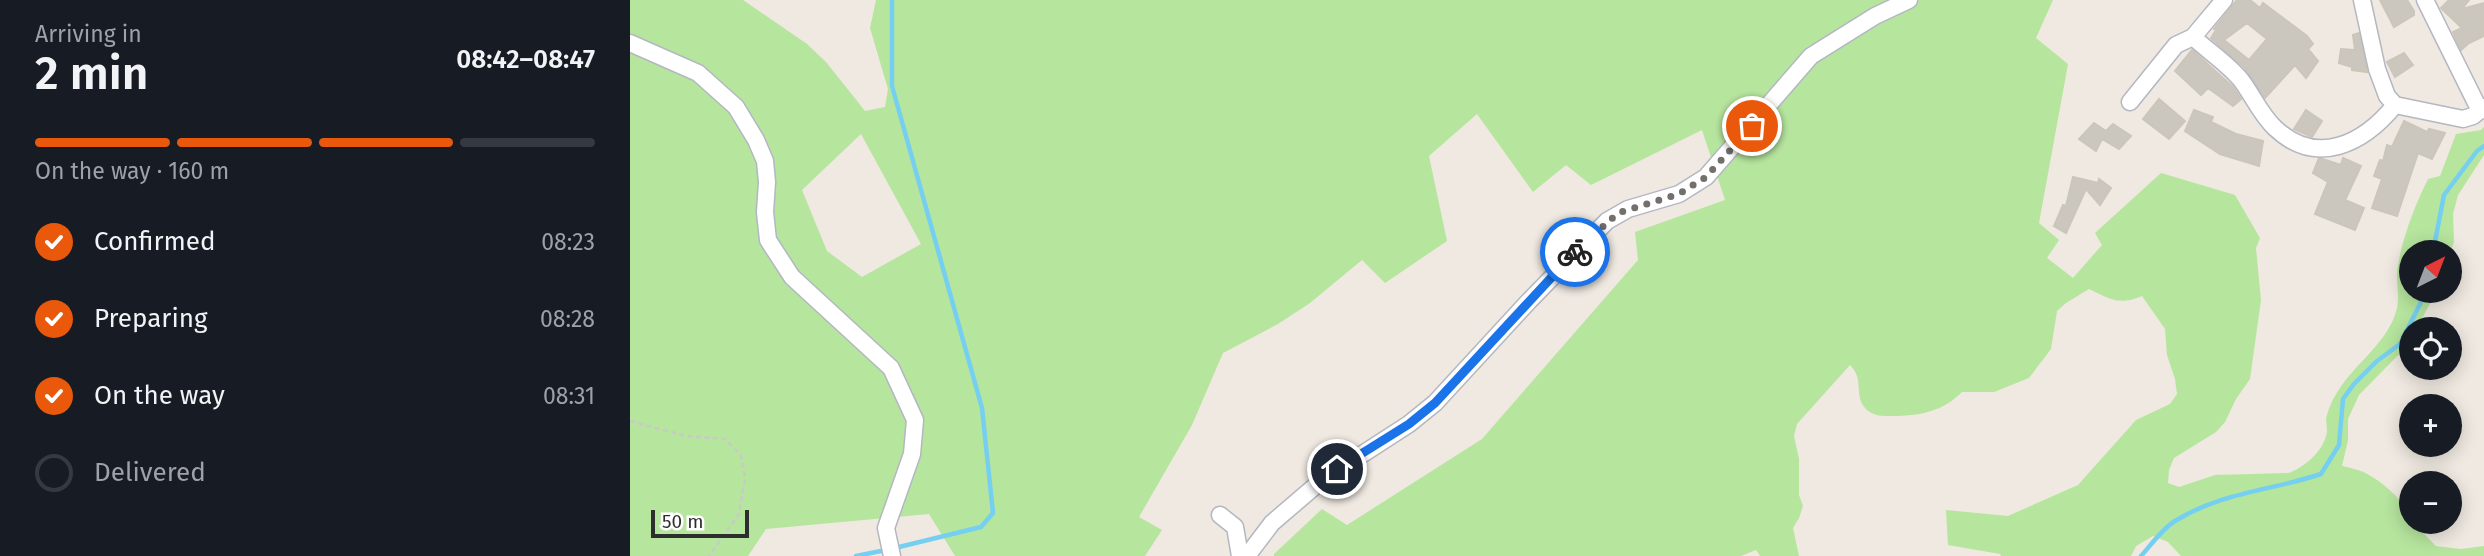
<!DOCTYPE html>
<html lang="en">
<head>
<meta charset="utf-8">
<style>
  body { margin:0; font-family:"Fira Sans",sans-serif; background:#242831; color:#f1f3f6; height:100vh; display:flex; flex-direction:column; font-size:26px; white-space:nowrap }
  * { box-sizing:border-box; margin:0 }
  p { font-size:23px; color:#9ea1a6 }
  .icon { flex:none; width:38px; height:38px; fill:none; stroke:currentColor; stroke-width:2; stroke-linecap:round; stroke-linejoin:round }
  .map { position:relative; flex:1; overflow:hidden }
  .side { display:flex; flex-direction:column; background:#171b24; width:630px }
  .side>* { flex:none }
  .needle { width:46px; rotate:42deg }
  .buttons { position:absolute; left:1769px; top:240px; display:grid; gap:14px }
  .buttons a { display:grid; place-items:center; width:63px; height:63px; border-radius:50%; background:#171b24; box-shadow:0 4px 18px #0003; font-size:35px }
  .scale { position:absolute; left:21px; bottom:18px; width:98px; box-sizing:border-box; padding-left:7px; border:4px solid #2e2e2e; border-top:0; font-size:19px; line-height:24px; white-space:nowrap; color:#2e2e2e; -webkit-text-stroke:5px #fff; paint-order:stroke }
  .pin { position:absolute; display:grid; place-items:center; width:60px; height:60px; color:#fff; margin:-30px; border:4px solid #fff; border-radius:50%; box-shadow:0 2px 7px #0007 }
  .courier { position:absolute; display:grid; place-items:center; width:70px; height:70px; margin:-35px; border:5px solid #1a73e8; border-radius:50%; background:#fff; color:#222; box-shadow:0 2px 9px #0007 }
  .headline em { font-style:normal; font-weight:600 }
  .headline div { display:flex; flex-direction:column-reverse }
  .headline { display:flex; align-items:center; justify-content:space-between; height:119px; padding:0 35px }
  h1 { font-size:46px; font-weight:600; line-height:52px }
  .bar { display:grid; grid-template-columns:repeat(4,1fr); gap:10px 7px; align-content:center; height:84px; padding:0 35px }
  .bar i { height:9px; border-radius:5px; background:#363941 }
  .bar .current { background:#ea580c }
  .bar p { grid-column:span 4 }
  ol { padding:0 35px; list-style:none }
  li { display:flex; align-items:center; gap:21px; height:77px }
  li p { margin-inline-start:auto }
  li .icon { padding:7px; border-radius:50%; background:#ea580c; color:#fff; stroke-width:4 }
  li:last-child { color:#9ea1a6 }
  li i { width:38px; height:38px; border:4px solid #363941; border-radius:50% }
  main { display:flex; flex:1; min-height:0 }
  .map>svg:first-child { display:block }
</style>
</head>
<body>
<main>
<section class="side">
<div class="headline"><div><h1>2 min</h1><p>Arriving in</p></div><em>08:42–08:47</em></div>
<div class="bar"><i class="current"></i><i class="current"></i><i class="current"></i><i></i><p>On the way · 160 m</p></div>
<ol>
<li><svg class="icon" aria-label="check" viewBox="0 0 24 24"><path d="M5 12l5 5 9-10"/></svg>Confirmed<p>08:23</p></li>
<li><svg class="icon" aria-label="check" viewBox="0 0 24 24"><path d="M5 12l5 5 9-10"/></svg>Preparing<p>08:28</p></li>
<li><svg class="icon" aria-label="check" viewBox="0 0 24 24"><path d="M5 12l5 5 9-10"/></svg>On the way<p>08:31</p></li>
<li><i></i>Delivered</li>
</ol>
</section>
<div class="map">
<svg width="1854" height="556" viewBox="0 0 1854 556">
  <rect width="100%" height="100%" fill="#efe9e1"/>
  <path fill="#b6e59e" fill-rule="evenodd" d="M0 0H113L177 44 196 62 235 111 255 107 258 89 240 28 246 0H1423L1406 38 1438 64 1409 223 1429 240 1417 258 1443 278 1472 245 1465 233 1531 173 1605 195 1630 238 1626 248 1631 300 1620 379 1606 399 1595 422 1586 432 1544 458 1539 470 1538 483 1549 487 1585 475 1659 473C1676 466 1695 450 1697 431 1697 425 1695 420 1697 415 1699 407 1704 397 1708 391 1726 362 1759 342 1767 308 1770 295 1765 279 1768 265 1773 236 1785 205 1798 179L1810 176 1826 134 1851 130 1854 127V155L1828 195 1823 214 1824 242 1820 253 1782 252V290L1807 291 1786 329H1782L1781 337 1778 345 1729 395 1718 419V440L1712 466C1721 468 1731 470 1739 475 1754 483 1779 505 1782 522L1806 546 1831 549 1854 546V556H1551L1538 542 1523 536 1506 546 1501 556H1371L1370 554 1318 545 1316 510 1378 516 1448 485 1506 420 1540 404 1547 394 1545 379 1537 355 1535 329 1512 296C1488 306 1481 299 1459 289L1436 303 1427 311 1421 349 1399 378 1364 392H1332C1312 412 1289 416 1261 416 1252 416 1243 416 1236 409 1223 396 1235 379 1220 365L1167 424 1164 436 1169 459V495L1173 506 1169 518 1163 528 1169 556H1130L1126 550 1111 556H644V554L692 509 717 525 852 439 1008 260 1005 232 1095 200 1072 130 961 185 936 165 903 192 847 114 799 156 817 241 755 283 732 260 680 303 648 324 593 353 562 425 509 517 532 530 515 556H325L299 514 136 529 118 556H0ZM231 134 291 244 232 277 197 251 172 190Z"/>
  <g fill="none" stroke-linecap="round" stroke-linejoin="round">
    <path stroke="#75cff0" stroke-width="4.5" d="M262 0V86L352 408 363 513 351 527 265 548
      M1803 252 1814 195 1847 151 1854 146
      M226 556 256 550
      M1511 556C1521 545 1532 529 1545 521 1592 492 1640 491 1691 474L1709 445 1713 399 1724 384 1747 361 1770 344 1797 290"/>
  </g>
  <path fill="#cbc7bf" stroke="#cbc5ba" stroke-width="2" fill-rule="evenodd" d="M1607 0H1620L1630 8 1633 3 1677 36 1683 44 1678 49 1688 61 1676 78 1665 65 1635 98 1614 67 1581 38 1586 30 1584 29ZM1617 23 1637 39 1619 60 1594 40Z
    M1750 0H1777L1784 11V15L1764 27Z
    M1819 0H1839L1832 9 1854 3V36L1839 43 1831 50 1823 32 1832 28 1811 8Z
    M1729 33 1737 71V72L1722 70V67L1709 63 1711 49 1725 50 1723 35Z
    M1562 50 1603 87 1611 99 1603 106 1578 88 1571 95 1545 71Z
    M1774 53 1783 65 1765 77 1757 62Z
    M1529 99 1555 121 1539 139 1513 119Z
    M1564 110 1583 117 1581 122 1606 134 1633 141 1629 166 1590 154 1555 131Z
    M1676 110 1692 121 1682 137 1664 129Z
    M1774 121 1797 132 1799 129 1815 133 1802 159 1788 153 1767 216 1742 208 1752 179 1744 176 1750 160 1753 161 1757 145 1762 147Z
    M1464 123 1476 131 1483 124 1501 136 1489 149 1472 139 1466 151 1449 139Z
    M1689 158 1711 165 1713 158 1731 166 1715 200 1734 208 1725 230 1685 214 1698 182 1683 173Z
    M1443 177 1468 183 1469 179 1481 188 1470 205 1456 189 1436 233 1424 226 1433 205 1436 206Z"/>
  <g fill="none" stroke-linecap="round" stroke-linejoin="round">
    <g stroke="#b4b7c1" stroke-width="19">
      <path id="minor" d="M1732 0 1747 69 1757 96 1765 105 1833 119 1843 116 1854 107
        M1795 0 1850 111
        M1563 37C1578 51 1598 64 1611 80 1623 96 1631 115 1645 128 1687 168 1734 143 1765 105
        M0 43 68 73 106 107 126 140 135 161 137 182 135 212 138 240 162 277 261 368 285 420 282 454 256 528 262 556
        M1500 102 1546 45 1563 37 1594 0
        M590 515 605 527 610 556
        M617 556 642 523 691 481 779 424 805 403 899 301 977 221 998 209 1049 194 1076 177 1181 56 1245 16 1279 0"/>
    </g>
    <path stroke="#c9c9c9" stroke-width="2.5" stroke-dasharray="5 3.5" stroke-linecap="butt" d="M0 421 56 436 95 439 111 455 115 478 109 514 79 556"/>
    <use href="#minor" stroke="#fff" stroke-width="16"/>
  </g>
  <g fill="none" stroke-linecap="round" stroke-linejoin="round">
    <path stroke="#726f6d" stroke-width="7" stroke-dasharray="0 12.6" d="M945 252 988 213 1049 194 1076 177 1122 126"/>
    <path stroke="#1a73e8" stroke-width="9" d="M707 469 779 424 805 403 945 252"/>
  </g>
</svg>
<div class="buttons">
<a><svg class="needle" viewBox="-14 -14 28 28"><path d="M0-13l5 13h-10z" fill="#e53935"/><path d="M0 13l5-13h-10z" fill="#9ea1a6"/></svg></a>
<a><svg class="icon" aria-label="locate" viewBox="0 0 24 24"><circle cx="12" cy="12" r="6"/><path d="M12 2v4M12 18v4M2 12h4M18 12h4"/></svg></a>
<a>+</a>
<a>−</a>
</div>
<div class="scale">50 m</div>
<div class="pin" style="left:1122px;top:126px;background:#ea580c"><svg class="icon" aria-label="bag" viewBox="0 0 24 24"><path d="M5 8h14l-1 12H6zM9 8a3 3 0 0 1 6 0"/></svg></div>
<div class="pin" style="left:707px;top:469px;background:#1f2937"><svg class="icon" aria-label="home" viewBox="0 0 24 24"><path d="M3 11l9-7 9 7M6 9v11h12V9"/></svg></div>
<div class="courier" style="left:945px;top:252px"><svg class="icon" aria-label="bike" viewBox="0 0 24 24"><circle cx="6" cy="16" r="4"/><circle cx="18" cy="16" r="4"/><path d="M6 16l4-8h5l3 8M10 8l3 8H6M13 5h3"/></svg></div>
</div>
</main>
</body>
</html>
